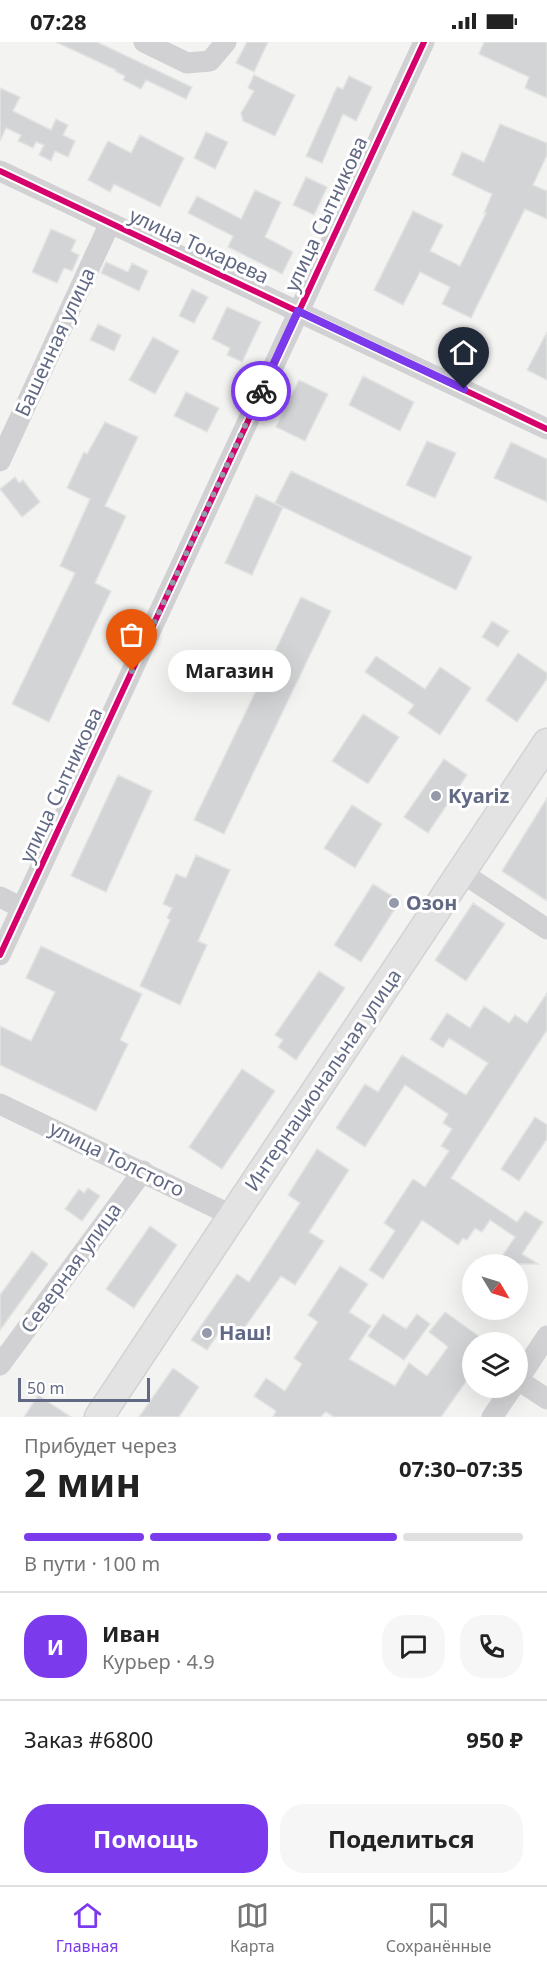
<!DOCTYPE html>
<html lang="ru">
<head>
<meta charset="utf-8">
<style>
  body { margin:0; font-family:"Noto Sans",sans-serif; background:#f6f6f6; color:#222; height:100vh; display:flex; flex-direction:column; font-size:22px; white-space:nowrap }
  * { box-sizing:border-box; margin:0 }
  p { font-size:20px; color:#767676 }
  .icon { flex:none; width:33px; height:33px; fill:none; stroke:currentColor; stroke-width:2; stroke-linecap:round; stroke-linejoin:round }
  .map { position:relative; height:1375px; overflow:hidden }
  .sheet { display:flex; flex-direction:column; background:#fff; flex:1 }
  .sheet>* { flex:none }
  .needle { width:39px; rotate:128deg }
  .tools { position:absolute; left:462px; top:1212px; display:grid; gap:12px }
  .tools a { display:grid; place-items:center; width:66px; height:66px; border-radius:50%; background:#fff; box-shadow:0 6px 24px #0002; font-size:30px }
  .scale { position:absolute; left:18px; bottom:15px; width:132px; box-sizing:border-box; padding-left:6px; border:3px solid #626984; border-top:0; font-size:16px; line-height:21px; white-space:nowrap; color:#626984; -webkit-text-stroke:4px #fff; paint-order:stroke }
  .pin { position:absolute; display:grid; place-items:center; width:51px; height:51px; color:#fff; margin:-62px -26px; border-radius:50% 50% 50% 0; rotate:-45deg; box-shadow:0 0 6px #0007 }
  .pin .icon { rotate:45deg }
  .courier { position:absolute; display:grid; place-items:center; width:60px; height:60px; margin:-30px; border:4px solid #7c3aed; border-radius:50%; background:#fff; color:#222; box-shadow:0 2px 8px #0007 }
  .bubble { position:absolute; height:42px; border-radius:21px; background:#fff; box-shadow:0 6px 24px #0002; font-size:20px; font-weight:700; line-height:42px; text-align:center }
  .summary em { font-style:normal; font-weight:700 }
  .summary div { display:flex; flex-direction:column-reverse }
  .summary { display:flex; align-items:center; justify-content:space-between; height:102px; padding:0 24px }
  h1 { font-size:39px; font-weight:700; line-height:45px }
  .bar { display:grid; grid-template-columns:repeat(4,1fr); gap:9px 6px; align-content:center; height:72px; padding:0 24px }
  .bar i { height:8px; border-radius:4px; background:#e0e0e0 }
  .bar .active { background:#7c3aed }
  .bar p { grid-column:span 4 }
  .line { display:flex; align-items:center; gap:15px; padding:0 24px; border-top:2px solid #e0e0e0 }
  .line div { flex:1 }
  .round { display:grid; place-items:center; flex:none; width:63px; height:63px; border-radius:24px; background:#f6f6f6 }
  .primary-button { display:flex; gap:12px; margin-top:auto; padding:12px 24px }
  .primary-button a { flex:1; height:69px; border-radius:24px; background:#7c3aed; color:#fff; font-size:24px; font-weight:700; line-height:69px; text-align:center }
  .primary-button a+a { background:#f6f6f6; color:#222 }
  .status { display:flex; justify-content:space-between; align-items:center; height:42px; padding:0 30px; background:#fff; direction:ltr }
  .status svg { height:16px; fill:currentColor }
  .tabs { display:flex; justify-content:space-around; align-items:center; height:84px; border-top:2px solid #e0e0e0; background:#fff; font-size:16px; color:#767676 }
  .tabs a { display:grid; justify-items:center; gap:3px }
  .tabs .active { color:#7c3aed }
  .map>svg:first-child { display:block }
</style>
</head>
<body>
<div class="status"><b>07:28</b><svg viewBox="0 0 49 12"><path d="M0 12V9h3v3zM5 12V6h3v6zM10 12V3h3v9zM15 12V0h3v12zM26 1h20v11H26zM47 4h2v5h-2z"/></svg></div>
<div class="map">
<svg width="547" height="1375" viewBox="0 0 547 1375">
  <rect width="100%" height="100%" fill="#f3f4f2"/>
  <path fill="#d3d4d5" stroke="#e2e3e2" stroke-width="1.5" d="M56 0H97L192 45 186 57 146 38 141 47 123 38 125 34 115 29 116 28Z
    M247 0H268L254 30 236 21Z
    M484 0H547V56L525 46 529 35 479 12Z
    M254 33 295 53 275 94 243 79 241 71 254 49 248 46Z
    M349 34 372 45 356 79 343 72 322 121 306 114 337 45 343 47Z
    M0 46 20 55 13 69 51 88 56 77 68 83 63 93 75 99 68 115 55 109 51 119 39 113 44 103 36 100 33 106 18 99 21 93 6 86 0 99Z
    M500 82 547 101V113L533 143 547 149V177L525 167 471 276 442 262 450 245 420 230 403 263 374 248 413 169 443 183 430 209 460 224 486 171H484L492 152 452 133 462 110 484 120Z
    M206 90 228 100 215 127 194 116Z
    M140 93 184 116 160 165 114 142 110 150 88 138 108 99 131 111Z
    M306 135 327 145 314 173 293 163Z
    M255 148 281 160 265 195 293 210 282 232 228 205 233 194 188 171 197 154 241 177Z
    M51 187 76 198 71 209 79 213 72 229 64 226 57 241 32 230Z
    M106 220 128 230 132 221 148 229 139 249 101 231Z
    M192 247 208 255 194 281 179 274Z
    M227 265 261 280 242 320 227 313 230 306 212 297Z
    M98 282 121 293 114 309 90 298Z
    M547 290V338L527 328Z
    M153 295 179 309 155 352 129 338Z
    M363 334 414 360 400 389 349 363Z
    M299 338 328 352 305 399 276 385Z
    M186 350 219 366 207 390 174 374Z
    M105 380 138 395 105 464 126 474 95 541 111 549 49 680 12 662 75 531 60 524 90 457 67 446 84 410 87 412Z
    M427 399 456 411 435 456 406 443Z
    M511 400 547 417V460L494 436Z
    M291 429 472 515 456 548 283 465 252 533 225 521 256 453 282 465 275 461Z
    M15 435 19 441 23 438 40 460 22 475 0 447Z
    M301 555 331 569 224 792 194 778Z
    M492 579 509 589 498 605 482 595Z
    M518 611 547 631V637L517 680 486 658Z
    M376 614 425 647 440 625 471 646 440 693 408 671 414 663 365 630Z
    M363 672 399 695 368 742 332 719Z
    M444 717 467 733 428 791 404 775Z
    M118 733 152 749 106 850 71 834Z
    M547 756V859L502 829Z
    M352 763 382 782 355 826 324 806Z
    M196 813 230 828 198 899 207 903 180 963 140 944 170 878 167 876 172 866 163 862 176 832 186 836Z
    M373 842 400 859 361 920 334 903Z
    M473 861 505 882 466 939 435 918Z
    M41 904 142 952 120 998 128 1002 96 1069 0 1023V984L31 999 55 950 26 936Z
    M319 929 345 946 296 1018 278 1005 283 998 275 993Z
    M547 951V988L451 1136 517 1180 525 1169 543 1180 522 1212 538 1222H497L515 1195 490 1178 482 1190 475 1186 467 1198 463 1196 458 1203 422 1178 383 1237 369 1228 395 1189 384 1181 413 1137 425 1145 449 1109 441 1104 452 1087 443 1081 448 1072 405 1043 365 1105 336 1086 365 1042 378 1050 402 1013 466 1053 488 1021 449 996 443 1006 430 997 447 971 470 986 484 964 509 981 515 973 527 981Z
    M242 1027 275 1049 222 1127 189 1105Z
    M535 1075 547 1083V1097L519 1139 501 1127Z
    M317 1107 349 1128 309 1190 324 1199 295 1243 281 1234 238 1295 223 1285 207 1308 191 1298 237 1232 249 1240 300 1161 288 1153Z
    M88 1146 100 1154 82 1179 65 1167 79 1147 84 1151Z
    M150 1184 177 1203 134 1266 106 1247Z
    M32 1209 48 1222 0 1288V1253Z
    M340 1224 368 1242 349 1270 371 1284 349 1317 395 1344 409 1321 427 1334 448 1305 429 1290 445 1270 487 1300H472V1331L441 1375H334L326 1370 320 1375H273L276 1369 254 1354 266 1336 285 1349 302 1322 294 1316 318 1280 308 1273Z
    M383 1272 406 1287 417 1272 430 1282 404 1318 368 1294Z
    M173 1326 199 1345 179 1375H139Z
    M38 1353 71 1375H24Z"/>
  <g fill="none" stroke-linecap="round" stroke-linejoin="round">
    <g stroke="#d1d2d3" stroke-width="31">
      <path id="secondary" d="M99 1375 547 701"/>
    </g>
    <path stroke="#d1d1d3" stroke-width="21" d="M144 0 187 21 210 19 226 0
      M0 129 547 387
      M0 419 110 181
      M461 830 547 887
      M0 855 22 866
      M0 913 424 0
      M0 1062 233 1174
      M0 1323 143 1129
      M518 1338 547 1294
      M518 1338 547 1357
      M492 1375 512 1346"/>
    <use href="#secondary" stroke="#e3e3e4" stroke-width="28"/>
    <g stroke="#fff" stroke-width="10">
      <path id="cycleway" d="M0 129 547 387
        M0 913 424 0"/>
    </g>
    <use href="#cycleway" stroke="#d6006c" stroke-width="6"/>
  </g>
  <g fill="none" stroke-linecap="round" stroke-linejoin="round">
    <path stroke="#959aaa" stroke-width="6" stroke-dasharray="0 10.8" d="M132 629 261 349"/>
    <path stroke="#7c3aed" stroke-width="8" d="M261 349 298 269 464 347"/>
  </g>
  <g fill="#959aaa" stroke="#fff" stroke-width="2">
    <circle cx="436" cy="754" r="6"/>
    <circle cx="394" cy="861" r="6"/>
    <circle cx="207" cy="1291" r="6"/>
  </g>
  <g text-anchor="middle" stroke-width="6" stroke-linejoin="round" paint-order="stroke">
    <g font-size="20" fill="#626984" stroke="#fff">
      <text transform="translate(326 172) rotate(-65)" y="7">улица Сытникова</text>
      <text transform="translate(199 204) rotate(25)" y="7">улица Токарева</text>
      <text transform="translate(55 300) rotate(-65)" y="7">Башенная улица</text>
      <text transform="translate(61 743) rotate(-65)" y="7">улица Сытникова</text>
      <text transform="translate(323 1038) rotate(-56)" y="7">Интернациональная улица</text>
      <text transform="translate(117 1117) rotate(26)" y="7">улица Толстого</text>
      <text transform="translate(71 1226) rotate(-54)" y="7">Северная улица</text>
    </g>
    <g font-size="20" font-weight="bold" fill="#626984" stroke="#fff" text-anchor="start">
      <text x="448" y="761">Kyariz</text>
      <text x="406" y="868">Озон</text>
      <text x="219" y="1298">Наш!</text>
    </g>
  </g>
</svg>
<div class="tools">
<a><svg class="needle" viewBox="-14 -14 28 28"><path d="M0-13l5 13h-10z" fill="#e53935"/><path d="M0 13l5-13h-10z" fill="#767676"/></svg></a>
<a><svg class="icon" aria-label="layers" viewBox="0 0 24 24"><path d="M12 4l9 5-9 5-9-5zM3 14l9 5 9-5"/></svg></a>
</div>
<div class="scale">50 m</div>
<div class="pin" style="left:132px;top:629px;background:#ea580c"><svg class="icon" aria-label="bag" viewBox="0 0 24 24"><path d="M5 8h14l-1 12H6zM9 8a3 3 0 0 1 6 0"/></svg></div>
<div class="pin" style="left:464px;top:347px;background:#1f2937"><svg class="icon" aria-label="home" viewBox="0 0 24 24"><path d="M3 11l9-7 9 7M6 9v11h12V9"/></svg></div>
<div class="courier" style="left:261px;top:349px"><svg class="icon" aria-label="bike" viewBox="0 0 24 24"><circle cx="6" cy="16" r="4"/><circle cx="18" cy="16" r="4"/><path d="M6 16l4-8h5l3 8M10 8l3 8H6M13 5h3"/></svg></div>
<div class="bubble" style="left:168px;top:608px;width:123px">Магазин</div>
</div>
<section class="sheet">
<div class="summary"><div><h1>2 мин</h1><p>Прибудет через</p></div><em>07:30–07:35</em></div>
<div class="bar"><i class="active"></i><i class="active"></i><i class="active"></i><i></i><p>В пути · 100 m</p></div>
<div class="line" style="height:108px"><b class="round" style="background:#7c3aed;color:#fff">И</b><div><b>Иван</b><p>Курьер · 4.9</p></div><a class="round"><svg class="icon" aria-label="chat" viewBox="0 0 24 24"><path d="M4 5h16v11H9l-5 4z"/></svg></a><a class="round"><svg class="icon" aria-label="phone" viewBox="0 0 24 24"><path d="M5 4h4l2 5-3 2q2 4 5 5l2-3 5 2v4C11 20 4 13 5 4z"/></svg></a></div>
<div class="line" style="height:78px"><div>Заказ #6800</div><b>950 ₽</b></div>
<div class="primary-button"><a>Помощь</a><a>Поделиться</a></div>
</section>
<nav class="tabs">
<a class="active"><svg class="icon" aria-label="home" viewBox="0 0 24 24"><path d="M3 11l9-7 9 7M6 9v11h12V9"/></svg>Главная</a>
<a><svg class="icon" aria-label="map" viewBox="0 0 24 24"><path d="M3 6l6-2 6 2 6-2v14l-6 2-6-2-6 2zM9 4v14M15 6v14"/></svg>Карта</a>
<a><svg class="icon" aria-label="saved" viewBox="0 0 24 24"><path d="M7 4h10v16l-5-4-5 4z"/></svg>Сохранённые</a>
</nav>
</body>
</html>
